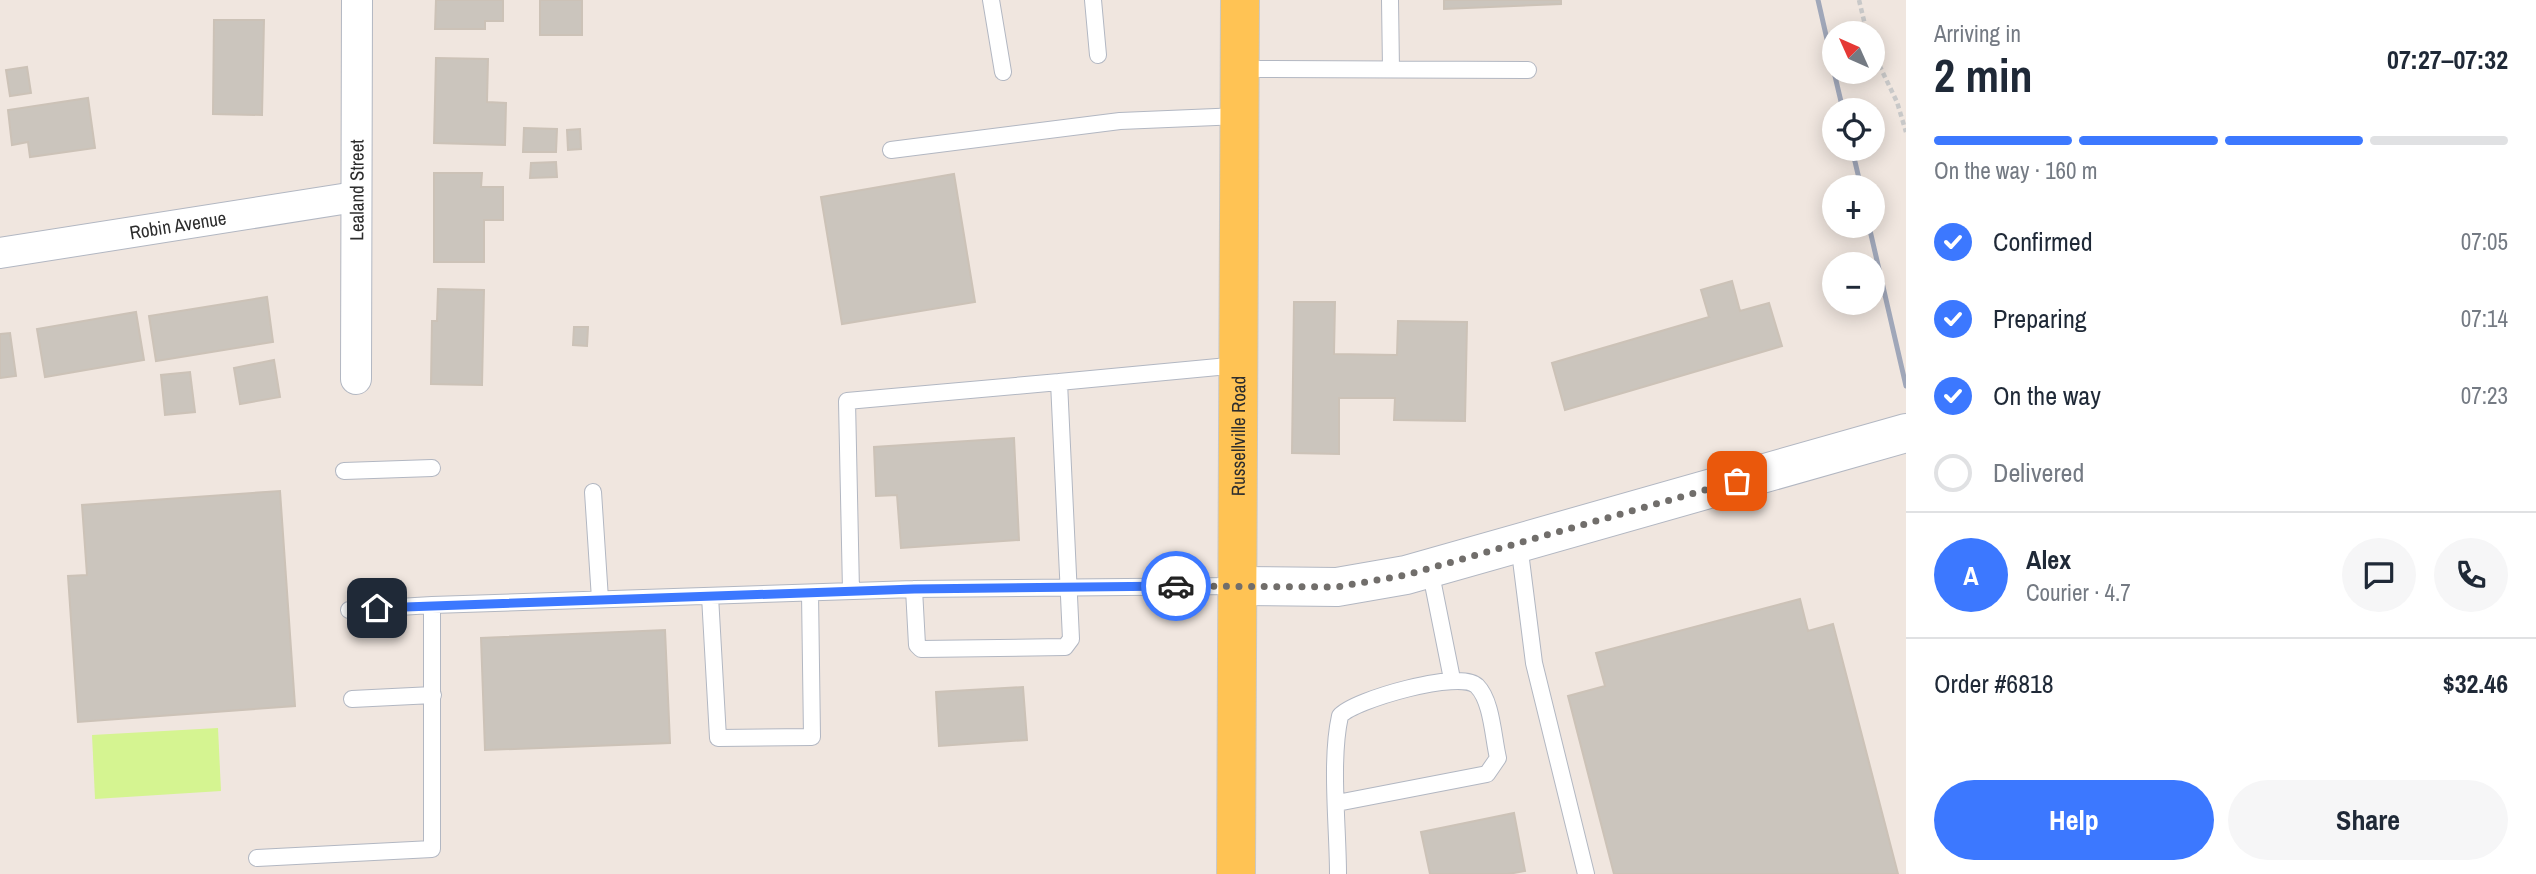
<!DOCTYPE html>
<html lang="en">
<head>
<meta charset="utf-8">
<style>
  body { margin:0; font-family:"Archivo Narrow",sans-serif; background:#f6f6f7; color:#1f2937; height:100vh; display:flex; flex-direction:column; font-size:26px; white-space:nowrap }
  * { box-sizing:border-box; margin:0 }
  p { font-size:23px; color:#747a83 }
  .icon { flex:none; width:38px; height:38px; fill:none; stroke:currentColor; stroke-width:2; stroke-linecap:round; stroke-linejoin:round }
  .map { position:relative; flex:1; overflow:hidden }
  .drawer { display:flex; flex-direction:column; background:#fff; width:630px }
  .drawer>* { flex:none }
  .needle { width:46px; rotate:315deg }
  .buttons { position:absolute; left:1822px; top:21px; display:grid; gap:14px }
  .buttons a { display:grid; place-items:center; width:63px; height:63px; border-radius:50%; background:#fff; box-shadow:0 4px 18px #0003; font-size:35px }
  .pin { position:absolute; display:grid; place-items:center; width:60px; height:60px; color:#fff; margin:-30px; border-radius:14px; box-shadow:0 4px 10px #0006 }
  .courier { position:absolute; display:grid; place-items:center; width:70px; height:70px; margin:-35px; border:5px solid #3c78ff; border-radius:50%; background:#fff; color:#222; box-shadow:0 2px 9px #0007 }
  .head em { font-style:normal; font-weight:700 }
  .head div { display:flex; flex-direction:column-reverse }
  .head { display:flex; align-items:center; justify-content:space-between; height:119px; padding:0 28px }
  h1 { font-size:46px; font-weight:700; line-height:52px }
  .bar { display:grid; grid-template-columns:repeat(4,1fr); gap:10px 7px; align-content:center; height:84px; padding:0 28px }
  .bar i { height:9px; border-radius:5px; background:#e0e1e3 }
  .bar .selected { background:#3c78ff }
  .bar p { grid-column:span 4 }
  .line { display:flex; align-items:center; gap:18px; padding:0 28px; border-top:2px solid #e0e1e3 }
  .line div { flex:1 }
  .round { display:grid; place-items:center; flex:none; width:74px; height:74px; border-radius:37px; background:#f6f6f7 }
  ol { padding:0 28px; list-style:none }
  li { display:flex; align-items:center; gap:21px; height:77px }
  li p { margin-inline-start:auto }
  li .icon { padding:7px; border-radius:50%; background:#3c78ff; color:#fff; stroke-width:4 }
  li:last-child { color:#747a83 }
  li i { width:38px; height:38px; border:4px solid #e0e1e3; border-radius:50% }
  .button { display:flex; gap:14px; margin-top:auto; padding:14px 28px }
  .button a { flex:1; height:80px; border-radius:42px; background:#3c78ff; color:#fff; font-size:28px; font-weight:700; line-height:80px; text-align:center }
  .button a+a { background:#f6f6f7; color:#1f2937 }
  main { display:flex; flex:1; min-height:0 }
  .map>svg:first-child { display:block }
</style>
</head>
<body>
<main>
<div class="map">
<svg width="1906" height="874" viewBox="0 0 1906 874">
  <rect width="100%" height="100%" fill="#f0e6df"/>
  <path fill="#d5f491" d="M218 728 221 791 95 799 92 735Z"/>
  <path fill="#cbc5bd" stroke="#ccc2b7" stroke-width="2" d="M436 0H503V21H485V29H435Z
    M540 0H582V35H540Z
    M1444 0H1561V4L1444 9Z
    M214 20H264L262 115 213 114Z
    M436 58 488 59 487 102 506 103 505 145 434 143Z
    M27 67 31 93 10 96 6 70Z
    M88 98 95 148 30 157 28 142 12 145 8 110Z
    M524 128 557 129 556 152H523Z
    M580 129 581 149 568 150 567 130Z
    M556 162 557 177 530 178 531 163Z
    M434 173H482L481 187H503V220H484V262H434Z
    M954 174 975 302 842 324 821 197Z
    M1732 281 1740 311 1769 303 1782 346 1565 410 1552 363 1709 317 1701 290Z
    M438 289 484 290 482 385 431 384 432 321H437Z
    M267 297 273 342 156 361 149 316Z
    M1294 302H1335L1334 354 1397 355 1398 321 1467 322 1465 421 1394 420 1395 398H1339V454L1292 453Z
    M136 312 144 360 45 377 37 329Z
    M574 327H588L587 346 573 345Z
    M10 333 16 376 0 378V334Z
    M274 360 280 397 240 404 234 368Z
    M190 372 195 412 165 415 161 375Z
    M1014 438 1019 540 901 548 897 495 876 496 874 447Z
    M280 491 295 706 78 722 68 576 87 575 82 505Z
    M1800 599 1808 631 1833 624 1898 874H1614L1568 696 1605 686 1596 653Z
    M665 630 670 743 485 750 481 638Z
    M1023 687 1027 740 939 746 936 692Z
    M1514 813 1525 871 1508 874H1430L1421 832Z"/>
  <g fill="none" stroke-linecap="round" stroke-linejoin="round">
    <g stroke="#b2b7c2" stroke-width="18">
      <path id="lane" d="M991 0 1003 72
        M1093 0 1098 55
        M1390 0 1391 69
        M1240 69 1528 70
        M891 150 1120 121 1240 116
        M344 471 432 468
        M593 492 600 599
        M1519 544 1534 663 1586 874
        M1430 569 1452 679
        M914 589 917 645 921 649 1065 647 1071 639 1059 382 1239 365
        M851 591 847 401 1059 382
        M710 596 718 738 812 737 810 593
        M349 610 432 605
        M352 699 433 695
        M1337 803 1487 774 1498 758C1493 737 1492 701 1477 686 1461 669 1353 700 1340 716 1330 761 1338 827 1338 874
        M257 858 432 849V605L914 589 1237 586"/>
    </g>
    <g stroke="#b2b7c2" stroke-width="32">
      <g id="street">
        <path id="s1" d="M0 253 355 197"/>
        <path id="s2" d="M356 379 357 0"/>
      </g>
    </g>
    <g stroke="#b2b7c2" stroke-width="40">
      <path id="secondary" d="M1237 586 1337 587 1406 575 1906 433"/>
    </g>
    <g stroke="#c8c8c8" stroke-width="40">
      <g id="primary">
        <path id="s3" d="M1236 874 1240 0"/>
      </g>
    </g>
    <path stroke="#c8c8c8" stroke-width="4.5" stroke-dasharray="5 3.5" stroke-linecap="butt" d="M1859 0 1867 33
      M1872 50 1897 102 1906 132"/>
    <use href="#lane" stroke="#fff" stroke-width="16"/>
    <use href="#street" stroke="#fff" stroke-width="30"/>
    <use href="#secondary" stroke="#fff" stroke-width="38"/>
    <use href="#primary" stroke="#ffc354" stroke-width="38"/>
    <path stroke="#a0a7b9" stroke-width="5" d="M1818 0 1834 70
      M1834 72 1843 110
      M1852 149 1861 187
      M1869 226 1906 386"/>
  </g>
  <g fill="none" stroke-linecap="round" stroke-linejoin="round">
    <path stroke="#716e6b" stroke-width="7" stroke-dasharray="0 12.6" d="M1176 586 1337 587 1406 575 1737 481"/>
    <path stroke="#3c78ff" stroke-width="9" d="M377 608 914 589 1176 586"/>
  </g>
  <g text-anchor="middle" stroke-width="5" stroke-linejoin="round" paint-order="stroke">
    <g font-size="19" fill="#2d2d2d" stroke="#fff">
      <text dy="7" stroke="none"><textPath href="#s2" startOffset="189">Lealand Street</textPath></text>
      <text dy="7" stroke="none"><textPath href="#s1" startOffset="180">Robin Avenue</textPath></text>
      <text dy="7" stroke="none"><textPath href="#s3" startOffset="438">Russellville Road</textPath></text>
    </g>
  </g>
</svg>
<div class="buttons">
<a><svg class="needle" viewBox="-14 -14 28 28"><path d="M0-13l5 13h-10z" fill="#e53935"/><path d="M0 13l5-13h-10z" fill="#747a83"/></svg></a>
<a><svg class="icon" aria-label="locate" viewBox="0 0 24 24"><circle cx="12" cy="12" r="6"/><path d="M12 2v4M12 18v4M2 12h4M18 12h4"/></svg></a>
<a>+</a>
<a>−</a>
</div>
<div class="pin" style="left:1737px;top:481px;background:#ea580c"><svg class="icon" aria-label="bag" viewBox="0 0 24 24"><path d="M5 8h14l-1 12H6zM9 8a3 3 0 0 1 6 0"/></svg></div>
<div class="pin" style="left:377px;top:608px;background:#1f2937"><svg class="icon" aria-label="home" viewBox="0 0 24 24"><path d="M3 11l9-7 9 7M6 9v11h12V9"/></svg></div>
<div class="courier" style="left:1176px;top:586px"><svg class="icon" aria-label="car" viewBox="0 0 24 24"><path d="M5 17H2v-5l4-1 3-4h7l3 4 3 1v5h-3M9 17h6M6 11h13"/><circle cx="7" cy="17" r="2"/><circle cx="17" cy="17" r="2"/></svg></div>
</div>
<section class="drawer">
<div class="head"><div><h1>2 min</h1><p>Arriving in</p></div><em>07:27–07:32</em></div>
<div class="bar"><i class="selected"></i><i class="selected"></i><i class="selected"></i><i></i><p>On the way · 160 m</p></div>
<ol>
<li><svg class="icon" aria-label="check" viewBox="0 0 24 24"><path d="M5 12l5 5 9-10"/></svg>Confirmed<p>07:05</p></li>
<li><svg class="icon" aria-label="check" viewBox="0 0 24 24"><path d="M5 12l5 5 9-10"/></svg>Preparing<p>07:14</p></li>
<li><svg class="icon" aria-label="check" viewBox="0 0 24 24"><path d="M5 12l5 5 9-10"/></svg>On the way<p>07:23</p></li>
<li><i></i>Delivered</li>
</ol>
<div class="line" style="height:126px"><b class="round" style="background:#3c78ff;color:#fff">A</b><div><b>Alex</b><p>Courier · 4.7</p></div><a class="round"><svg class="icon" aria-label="chat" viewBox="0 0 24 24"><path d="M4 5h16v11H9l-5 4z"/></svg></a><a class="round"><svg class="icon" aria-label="phone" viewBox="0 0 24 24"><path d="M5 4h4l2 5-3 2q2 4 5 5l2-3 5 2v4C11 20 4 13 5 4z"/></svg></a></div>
<div class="line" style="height:91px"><div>Order #6818</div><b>$32.46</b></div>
<div class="button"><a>Help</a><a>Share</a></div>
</section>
</main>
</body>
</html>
